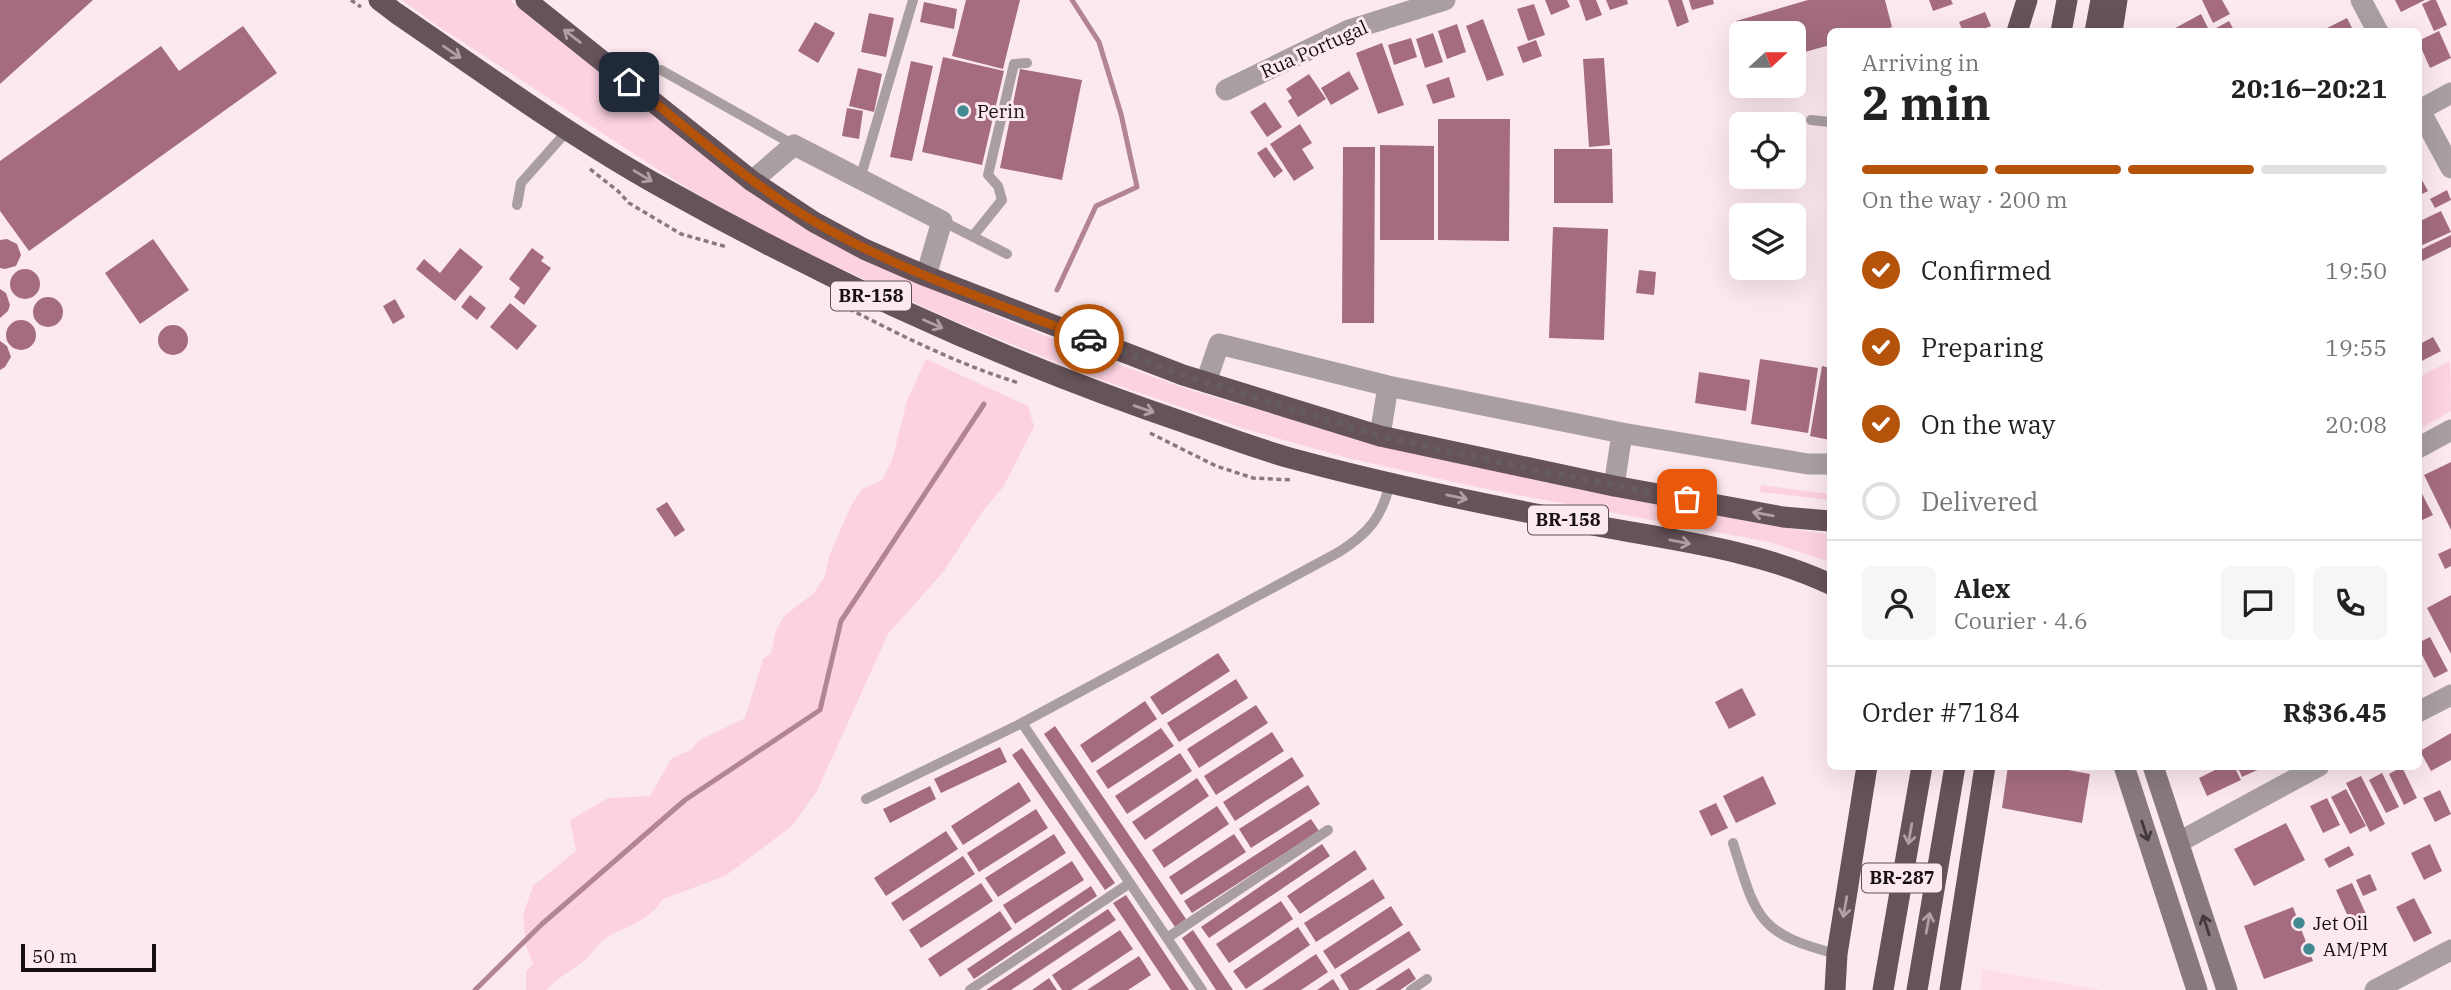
<!DOCTYPE html>
<html lang="en">
<head>
<meta charset="utf-8">
<style>
  body { margin:0; font-family:"IBM Plex Serif",serif; background:#f6f6f6; color:#222; height:100vh; display:flex; flex-direction:column; font-size:26px; white-space:nowrap }
  * { box-sizing:border-box; margin:0 }
  p { font-size:23px; color:#767676 }
  .icon { flex:none; width:38px; height:38px; fill:none; stroke:currentColor; stroke-width:2; stroke-linecap:round; stroke-linejoin:round }
  .map { position:relative; flex:1; overflow:hidden }
  .sheet { position:absolute; left:1827px; top:28px; width:595px; height:742px; display:flex; flex-direction:column; background:#fff; border-radius:10px; box-shadow:0 7px 28px #0002 }
  .sheet>* { flex:none }
  .needle { width:46px; rotate:69deg }
  .controls { position:absolute; left:1729px; top:21px; display:grid; gap:14px }
  .controls a { display:grid; place-items:center; width:77px; height:77px; border-radius:10px; background:#fff; box-shadow:0 7px 28px #0002; font-size:35px }
  .scale { position:absolute; left:21px; bottom:18px; width:135px; box-sizing:border-box; padding-left:7px; border:4px solid #160e11; border-top:0; font-size:19px; line-height:24px; white-space:nowrap; color:#160e11; -webkit-text-stroke:5px #fce9ef; paint-order:stroke }
  .pin { position:absolute; display:grid; place-items:center; width:60px; height:60px; color:#fff; margin:-30px; border-radius:14px; box-shadow:0 4px 10px #0006 }
  .courier { position:absolute; display:grid; place-items:center; width:70px; height:70px; margin:-35px; border:5px solid #b45309; border-radius:50%; background:#fff; color:#222; box-shadow:0 2px 9px #0007 }
  .head em { font-style:normal; font-weight:700 }
  .head div { display:flex; flex-direction:column-reverse }
  .head { display:flex; align-items:center; justify-content:space-between; height:119px; padding:0 35px }
  h1 { font-size:46px; font-weight:700; line-height:52px }
  .bar { display:grid; grid-template-columns:repeat(4,1fr); gap:10px 7px; align-content:center; height:84px; padding:0 35px }
  .bar i { height:9px; border-radius:5px; background:#e0e0e0 }
  .bar .active { background:#b45309 }
  .bar p { grid-column:span 4 }
  .line { display:flex; align-items:center; gap:18px; padding:0 35px; border-top:2px solid #e0e0e0 }
  .line div { flex:1 }
  .round { display:grid; place-items:center; flex:none; width:74px; height:74px; border-radius:10px; background:#f6f6f6 }
  ol { padding:0 35px; list-style:none }
  li { display:flex; align-items:center; gap:21px; height:77px }
  li p { margin-inline-start:auto }
  li .icon { padding:7px; border-radius:50%; background:#b45309; color:#fff; stroke-width:4 }
  li:last-child { color:#767676 }
  li i { width:38px; height:38px; border:4px solid #e0e0e0; border-radius:50% }
  .map>svg:first-child { display:block }
</style>
</head>
<body>
<div class="map">
<svg width="2451" height="990" viewBox="0 0 2451 990">
  <rect width="100%" height="100%" fill="#fce9ef"/>
  <path fill="#fedde8" d="M1982 969 2101 990H1980Z"/>
  <path fill="#fcd1e0" d="M402 0H510L708 158 863 257 955 299 1094 356 1193 391 1294 420 1770 525 1830 535V562L1769 542 1481 488 1348 458 1245 429 1085 374 950 319 786 243 688 189 429 20Z
    M926 359 1028 406 1034 427 1003 487 982 512 944 571 888 634 817 791 792 826 725 876 663 899C650 920 629 925 609 936 600 941 593 952 586 959 573 971 558 976 547 990H526V971L533 964 526 946 523 915 533 886 576 851 570 820 608 798 650 796 671 759 692 749 698 741 745 718 763 659 771 653 776 631 784 616 814 593 825 576 829 556 851 506 862 489 882 480 892 460 907 401Z
    M2450 361 2451 411 2419 429V377Z
    M1761 485 1830 494V500L1760 492Z"/>
  <g fill="none" stroke-linecap="round" stroke-linejoin="round">
    <path stroke="#b28495" stroke-width="5" d="M1057 290 1096 206 1137 187 1121 114 1099 42 1072 0
      M475 990 542 924 685 800 820 710 841 621 984 404"/>
  </g>
  <path fill="#a56c81" d="M0 0H93L0 84Z
    M966 0H1020L1003 69 952 56Z
    M1545 0H1567L1570 7 1551 15Z
    M1579 0H1596L1602 15 1586 21Z
    M1606 0H1627L1628 4 1610 10Z
    M1668 0H1682L1689 22 1677 27Z
    M1689 0H1713L1714 4 1692 10Z
    M1808 0H1885L1892 27 1877 32H1830V45L1794 55V33H1741L1740 38 1736 21Z
    M1929 0H1951L1953 4 1933 11Z
    M2202 0H2222L2230 14 2213 23Z
    M2395 0H2425L2401 12Z
    M2431 0H2436L2447 25 2434 31 2422 4Z
    M924 2 957 9 954 29 920 22Z
    M1534 4 1545 35 1528 41 1517 9Z
    M1985 12 1991 26 1976 32H1963L1959 22Z
    M869 13 894 18 886 57 861 52Z
    M2201 14 2208 28 2202 32H2168Z
    M2347 18 2354 32H2326L2325 29Z
    M1483 19 1504 75 1487 81 1466 26Z
    M2229 21 2235 32H2209Z
    M815 22 835 33 818 63 798 51Z
    M1457 24 1466 52 1447 59 1438 31Z
    M243 26 277 73 29 251 0 211V161L161 46 179 71Z
    M2439 31 2451 58 2430 68 2418 41Z
    M1433 33 1443 62 1425 68 1416 39Z
    M1411 38 1417 57 1394 65 1388 45Z
    M1536 40 1542 56 1523 63 1517 47Z
    M1382 43 1404 105 1378 114 1356 53Z
    M943 57 1004 71 982 165 922 152Z
    M1604 58 1610 145 1589 147 1583 59Z
    M911 61 933 66 912 161 890 157Z
    M858 68 882 74 874 112 849 106Z
    M1020 69 1082 80 1062 180 1000 168Z
    M1349 71 1359 89 1331 105 1321 88Z
    M1309 74 1326 99 1298 117 1288 101 1292 98 1286 89Z
    M1449 77 1455 97 1433 104 1426 85Z
    M1265 102 1282 127 1267 137 1250 112Z
    M847 108 863 111 859 139 842 136Z
    M1438 119H1510L1509 241 1438 240Z
    M1300 124 1312 143 1302 149 1314 168 1294 181 1270 144Z
    M1380 145 1434 146V240H1380Z
    M1266 147 1283 171 1274 178 1257 153Z
    M1343 147H1375L1374 323H1342Z
    M1554 149H1612L1613 203H1554Z
    M2418 173 2428 191 2418 196Z
    M2447 190 2451 200 2435 208 2430 199Z
    M2441 211 2451 232 2418 247V222Z
    M1553 227 1608 229 1604 340 1549 338Z
    M2451 235V247L2418 263V251Z
    M7 239 17 244 21 255 16 266 5 269 0 268V240Z
    M153 239 189 290 140 324 105 273Z
    M460 248 483 267 455 301 416 269 424 259 440 273Z
    M532 248 544 257 541 261 551 268 524 305 514 297 520 288 509 279Z
    M10 284a15 15 0 1 1 30 0a15 15 0 1 1-30 0Z
    M1639 270 1656 272 1654 295 1636 293Z
    M0 289 6 293 10 305 8 311 0 318Z
    M470 295 486 308 477 320 461 307Z
    M33 312a15 15 0 1 1 30 0a15 15 0 1 1-30 0Z
    M395 299 405 317 393 324 383 306Z
    M510 303 537 326 517 350 490 327Z
    M6 335a15 15 0 1 1 30 0a15 15 0 1 1-30 0Z
    M158 340a15 15 0 1 1 30 0a15 15 0 1 1-30 0Z
    M2433 337 2441 351 2418 363V345Z
    M0 341 7 346 11 357 5 367 0 370Z
    M1760 359 1818 368 1808 433 1751 424Z
    M1822 366 1830 368V440L1810 436Z
    M1699 372 1750 380 1746 411 1695 403Z
    M2451 462V530L2424 475Z
    M2418 486 2433 515 2418 522Z
    M667 502 685 530 675 537 656 509Z
    M2451 548V566L2445 569 2438 554Z
    M2451 595V654L2427 608Z
    M2430 637 2448 671 2434 678 2418 647V643Z
    M1218 653 1230 671 1162 715 1150 697Z
    M1236 679 1248 698 1179 742 1167 723Z
    M1742 688 1756 715 1729 729 1715 702Z
    M1145 701 1157 719 1092 763 1080 745Z
    M1256 705 1268 723 1199 768 1187 749Z
    M1055 726 1186 919 1175 927 1044 734Z
    M1161 728 1174 746 1108 789 1096 771Z
    M1272 732 1284 751 1216 795 1204 776Z
    M2451 733V760L2431 771 2420 751Z
    M1000 747 1007 762 941 793 934 779Z
    M1022 748 1115 883 1105 890 1012 755Z
    M1180 753 1192 771 1127 814 1115 796Z
    M1292 757 1304 776 1235 821 1223 802Z
    M2008 766H2046L2090 774 2082 823 2002 808Z
    M2223 766H2234L2241 780 2207 796 2199 778Z
    M2237 766H2266L2242 777Z
    M2402 767 2417 798 2404 805 2389 774Z
    M2382 773 2399 807 2386 813 2369 780Z
    M1763 776 1776 804 1736 823 1723 796Z
    M2361 776 2385 824 2370 832 2346 783Z
    M1197 778 1209 796 1145 840 1132 822Z
    M1019 782 1031 801 963 845 951 826Z
    M1308 785 1320 804 1251 848 1239 829Z
    M930 786 936 799 890 823 883 809Z
    M2346 789 2366 826 2350 834 2331 797Z
    M2440 790 2451 814 2435 822 2423 798Z
    M2327 798 2340 825 2323 833 2310 806Z
    M1716 803 1728 828 1711 836 1699 811Z
    M1217 806 1229 824 1164 868 1152 850Z
    M1036 809 1048 828 979 872 967 853Z
    M1311 819 1319 831 1192 913 1184 901Z
    M2286 823 2305 860 2254 886 2234 849Z
    M946 831 958 849 886 896 874 878Z
    M1054 834 1066 853 998 897 985 878Z
    M1234 834 1246 852 1181 895 1169 877Z
    M1322 844 1330 856 1209 938 1201 927Z
    M2430 844 2442 871 2424 880 2411 853Z
    M2349 846 2354 855 2329 868 2324 859Z
    M1355 850 1367 869 1300 914 1287 896Z
    M963 856 975 874 903 921 891 903Z
    M1072 861 1084 880 1015 924 1003 905Z
    M2370 874 2377 890 2363 896 2356 880Z
    M1373 879 1385 898 1316 942 1304 923Z
    M981 883 993 901 921 948 909 930Z
    M2352 883 2366 914 2350 921 2336 890Z
    M1091 886 1097 896 974 979 967 969Z
    M1126 895 1189 990H1171L1113 903Z
    M2414 898 2432 933 2414 942 2396 907Z
    M1281 901 1293 919 1229 963 1216 944Z
    M1391 906 1403 925 1335 969 1323 951Z
    M2293 907 2313 961 2264 979 2244 926Z
    M1108 909 1116 920 1011 990H986Z
    M1000 911 1012 929 940 977 928 959Z
    M1298 927 1310 945 1246 989 1233 971Z
    M1120 930 1133 949 1071 990H1062L1052 975Z
    M1193 930 1233 990H1216L1182 938Z
    M1409 931 1421 950 1358 990H1349L1340 975Z
    M1316 954 1328 972 1301 990H1262Z
    M1139 956 1151 975 1128 990H1087Z
    M1409 968 1416 979 1400 990H1375Z
    M1049 978 1057 990H1032Z
    M1333 979 1340 990H1317Z"/>
  <g fill="none" stroke-linecap="round" stroke-linejoin="round">
    <path stroke="#877a7e" stroke-width="3.5" stroke-dasharray="5 3.5" stroke-linecap="butt" d="M351 0 361 7
      M590 169 618 191 629 203 681 234 727 247
      M834 301C894 332 954 363 1019 383
      M1150 433 1216 466 1253 478 1293 480"/>
    <path stroke="#a99fa2" stroke-width="10" d="M661 70 794 145
      M1811 120 1830 122
      M860 179 913 0
      M517 205 521 183 568 130
      M942 221 1007 254
      M973 236 1002 200 998 186 988 175 1014 64 1027 63
      M1022 723 1202 990
      M866 799 1022 723 1339 552C1369 533 1382 517 1390 483
      M1733 843C1756 917 1757 934 1837 954
      M1167 938 1328 830
      M970 990 1130 883
      M1411 990 1427 979"/>
    <path stroke="#a99fa2" stroke-width="21" d="M2361 0 2378 32
      M1226 90 1349 30 1445 0
      M2418 107 2451 168
      M752 181 794 145 942 221 926 276
      M1206 382 1219 344 1388 386 1622 433 1808 464H1830
      M1380 436 1388 386
      M2418 448 2451 430
      M1614 486 1622 433
      M2418 712 2451 695
      M2179 842 2319 766
      M2375 990 2451 950"/>
    <path stroke="#a99fa2" stroke-width="21" d="M2418 111 2451 93"/>
    <path stroke="#88797e" stroke-width="21" d="M2124 766 2197 990
      M2153 766 2227 990"/>
    <path stroke="#665259" stroke-width="21" d="M379 0 396 13C484 73 571 137 665 189 831 282 1005 362 1186 423 1220 435 1255 448 1290 458 1393 486 1498 507 1603 527 1679 541 1760 551 1830 584
      M526 0 752 181 814 222 864 249 926 276 1183 375 1380 436 1614 486 1783 517 1830 521
      M2017 32 2027 0
      M2061 32 2067 0
      M2095 32 2101 0
      M2112 32 2117 0
      M1835 990 1837 954 1867 766
      M1883 990 1922 766
      M1917 990 1955 766
      M1950 990 1985 766"/>
  </g>
  <defs><path id="oneway-shaft" d="M-6 0H5M1.5-3L5.5 0L1.5 3" fill="none" stroke-width="1.6" stroke-linecap="round" stroke-linejoin="round" transform="scale(1.75)"/></defs>
  <g stroke="#b19ea4">
    <use href="#oneway-shaft" transform="translate(572 36) rotate(-142)"/>
    <use href="#oneway-shaft" transform="translate(452 52) rotate(34)"/>
    <use href="#oneway-shaft" transform="translate(643 176) rotate(31)"/>
    <use href="#oneway-shaft" transform="translate(933 324) rotate(24)"/>
    <use href="#oneway-shaft" transform="translate(1144 409) rotate(19)"/>
    <use href="#oneway-shaft" transform="translate(1457 497) rotate(12)"/>
    <use href="#oneway-shaft" transform="translate(1763 514) rotate(-170)"/>
    <use href="#oneway-shaft" transform="translate(1680 542) rotate(11)"/>
    <use href="#oneway-shaft" transform="translate(1910 834) rotate(100)"/>
    <use href="#oneway-shaft" transform="translate(1845 907) rotate(100)"/>
    <use href="#oneway-shaft" transform="translate(1928 923) rotate(-80)"/>
  </g>
  <g stroke="#44393d">
    <use href="#oneway-shaft" transform="translate(2145 831) rotate(72)"/>
    <use href="#oneway-shaft" transform="translate(2206 925) rotate(-108)"/>
  </g>
  <g fill="none" stroke-linecap="round" stroke-linejoin="round">
    <path stroke="#665b5f" stroke-width="7" stroke-dasharray="0 12.6" d="M1089 339 1183 375 1380 436 1536 470 1687 499"/>
    <path stroke="#b45309" stroke-width="9" d="M629 82C690 130 748 183 815 222 901 272 997 303 1089 339"/>
  </g>
  <g fill="#438a92" stroke="#fce9ef" stroke-width="2.5">
    <circle cx="963" cy="111" r="7"/>
    <circle cx="2299" cy="923" r="7"/>
    <circle cx="2309" cy="949" r="7"/>
  </g>
  <g text-anchor="middle" stroke-width="6" stroke-linejoin="round" paint-order="stroke">
    <g fill="#fce9ef" stroke="#5b5054" stroke-width="2">
      <rect x="831" y="281.5" width="80" height="29" rx="5"/>
      <rect x="1528" y="505.5" width="80" height="29" rx="5"/>
      <rect x="1862" y="863.5" width="80" height="29" rx="5"/>
    </g>
    <g font-size="18" font-weight="bold" fill="#160e11">
      <text x="871" y="302">BR-158</text>
      <text x="1568" y="526">BR-158</text>
      <text x="1902" y="884">BR-287</text>
    </g>
    <g font-size="19" fill="#160e11" stroke="#fce9ef">
      <text transform="translate(1314 49) rotate(-24)" y="7">Rua Portugal</text>
    </g>
    <g font-size="19" fill="#160e11" stroke="#fce9ef" text-anchor="start">
      <text x="977" y="118">Perin</text>
      <text x="2313" y="930">Jet Oil</text>
      <text x="2323" y="956">AM/PM</text>
    </g>
  </g>
</svg>
<div class="controls">
<a><svg class="needle" viewBox="-14 -14 28 28"><path d="M0-13l5 13h-10z" fill="#e53935"/><path d="M0 13l5-13h-10z" fill="#767676"/></svg></a>
<a><svg class="icon" aria-label="locate" viewBox="0 0 24 24"><circle cx="12" cy="12" r="6"/><path d="M12 2v4M12 18v4M2 12h4M18 12h4"/></svg></a>
<a><svg class="icon" aria-label="layers" viewBox="0 0 24 24"><path d="M12 4l9 5-9 5-9-5zM3 14l9 5 9-5"/></svg></a>
</div>
<div class="scale">50 m</div>
<div class="pin" style="left:1687px;top:499px;background:#ea580c"><svg class="icon" aria-label="bag" viewBox="0 0 24 24"><path d="M5 8h14l-1 12H6zM9 8a3 3 0 0 1 6 0"/></svg></div>
<div class="pin" style="left:629px;top:82px;background:#1f2937"><svg class="icon" aria-label="home" viewBox="0 0 24 24"><path d="M3 11l9-7 9 7M6 9v11h12V9"/></svg></div>
<div class="courier" style="left:1089px;top:339px"><svg class="icon" aria-label="car" viewBox="0 0 24 24"><path d="M5 17H2v-5l4-1 3-4h7l3 4 3 1v5h-3M9 17h6M6 11h13"/><circle cx="7" cy="17" r="2"/><circle cx="17" cy="17" r="2"/></svg></div>
<section class="sheet">
<div class="head"><div><h1>2 min</h1><p>Arriving in</p></div><em>20:16–20:21</em></div>
<div class="bar"><i class="active"></i><i class="active"></i><i class="active"></i><i></i><p>On the way · 200 m</p></div>
<ol>
<li><svg class="icon" aria-label="check" viewBox="0 0 24 24"><path d="M5 12l5 5 9-10"/></svg>Confirmed<p>19:50</p></li>
<li><svg class="icon" aria-label="check" viewBox="0 0 24 24"><path d="M5 12l5 5 9-10"/></svg>Preparing<p>19:55</p></li>
<li><svg class="icon" aria-label="check" viewBox="0 0 24 24"><path d="M5 12l5 5 9-10"/></svg>On the way<p>20:08</p></li>
<li><i></i>Delivered</li>
</ol>
<div class="line" style="height:126px"><a class="round"><svg class="icon" aria-label="person" viewBox="0 0 24 24"><circle cx="12" cy="8" r="4"/><path d="M4 21q1-7 8-7t8 7"/></svg></a><div><b>Alex</b><p>Courier · 4.6</p></div><a class="round"><svg class="icon" aria-label="chat" viewBox="0 0 24 24"><path d="M4 5h16v11H9l-5 4z"/></svg></a><a class="round"><svg class="icon" aria-label="phone" viewBox="0 0 24 24"><path d="M5 4h4l2 5-3 2q2 4 5 5l2-3 5 2v4C11 20 4 13 5 4z"/></svg></a></div>
<div class="line" style="height:91px"><div>Order #7184</div><b>R$36.45</b></div>
</section>
</div>
</body>
</html>
